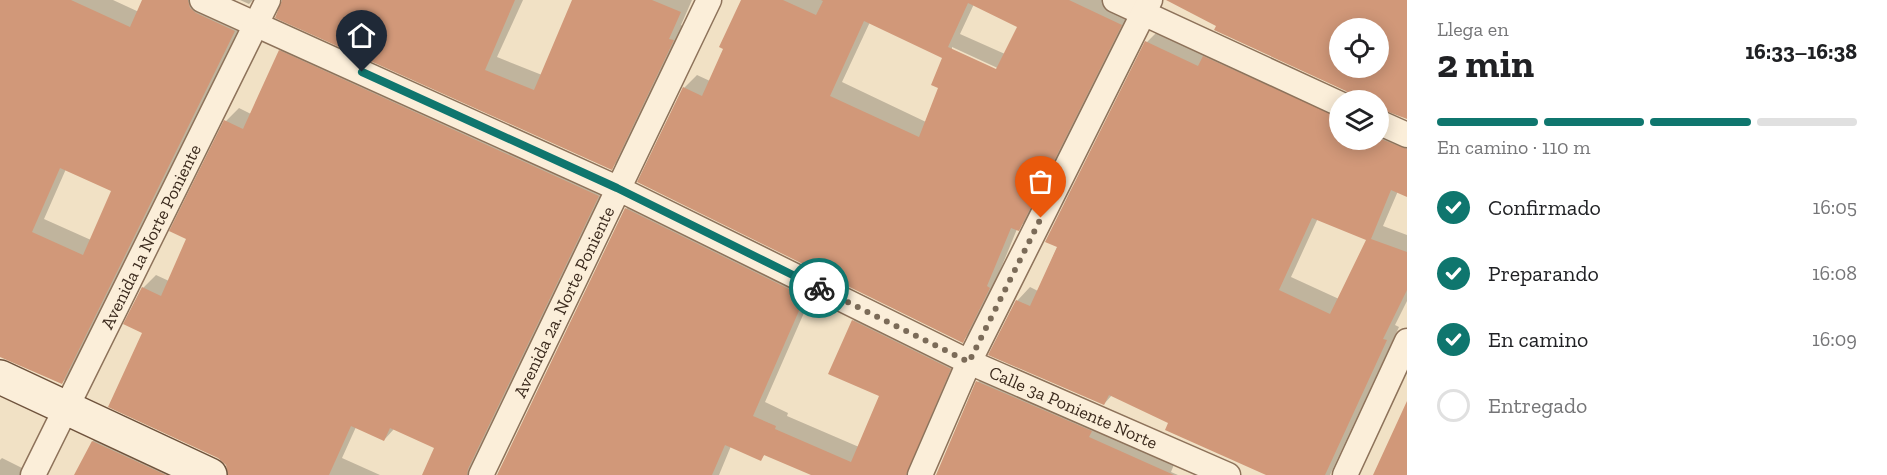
<!DOCTYPE html>
<html lang="es">
<head>
<meta charset="utf-8">
<style>
  body { margin:0; font-family:"Zilla Slab",serif; background:#f2f2f2; color:#202124; height:100vh; display:flex; flex-direction:column; font-size:22px; white-space:nowrap }
  * { box-sizing:border-box; margin:0 }
  p { font-size:20px; color:#757577 }
  .icon { flex:none; width:33px; height:33px; fill:none; stroke:currentColor; stroke-width:2; stroke-linecap:round; stroke-linejoin:round }
  .map { position:relative; flex:1; overflow:hidden }
  .details { display:flex; flex-direction:column; background:#fff; width:480px }
  .details>* { flex:none }
  .controls { position:absolute; left:1329px; top:18px; display:grid; gap:12px }
  .controls a { display:grid; place-items:center; width:60px; height:60px; border-radius:50%; background:#fff; box-shadow:0 3px 15px #0003; font-size:30px }
  .pin { position:absolute; display:grid; place-items:center; width:51px; height:51px; color:#fff; margin:-62px -26px; border-radius:50% 50% 50% 0; rotate:-45deg; box-shadow:0 0 6px #0007 }
  .pin .icon { rotate:45deg }
  .courier { position:absolute; display:grid; place-items:center; width:60px; height:60px; margin:-30px; border:4px solid #0f766e; border-radius:50%; background:#fff; color:#222; box-shadow:0 2px 8px #0007 }
  .headline em { font-style:normal; font-weight:700 }
  .headline div { display:flex; flex-direction:column-reverse }
  .headline { display:flex; align-items:center; justify-content:space-between; height:102px; padding:0 30px }
  h1 { font-size:39px; font-weight:700; line-height:45px }
  .bar { display:grid; grid-template-columns:repeat(4,1fr); gap:9px 6px; align-content:center; height:72px; padding:0 30px }
  .bar i { height:8px; border-radius:4px; background:#e0e0e0 }
  .bar .current { background:#0f766e }
  .bar p { grid-column:span 4 }
  ol { padding:0 30px; list-style:none }
  li { display:flex; align-items:center; gap:18px; height:66px }
  li p { margin-inline-start:auto }
  li .icon { padding:6px; border-radius:50%; background:#0f766e; color:#fff; stroke-width:4 }
  li:last-child { color:#757577 }
  li i { width:33px; height:33px; border:3px solid #e0e0e0; border-radius:50% }
  main { display:flex; flex:1; min-height:0 }
  .map>svg:first-child { display:block }
</style>
</head>
<body>
<main>
<div class="map">
<svg width="1407" height="475" viewBox="0 0 1407 475">
  <rect width="100%" height="100%" fill="#f1e1c5"/>
  <path fill="#0003" fill-rule="evenodd" d="M0 0H113L139 12 144 0H212L247 17 75 369 62 383 0 356ZM66 169 113 191 91 240 44 219Z
    M240 0H253L249 4Z
    M284 0H523L497 57 542 75 574 0H692L681 25 686 27 624 155 611 168Z
    M743 0H1124L1136 6 1031 216 1017 229 999 273 1002 274 975 328 962 341 684 88 697 75 710 81 725 48ZM974 4 1019 26 1005 54 960 34ZM870 22 944 57 940 87 926 122 842 82ZM952 47 1004 71 1003 73 952 51Z
    M1169 0H1407V118L1378 100H1355L1353 95 1347 90ZM1340 28H1378V68H1340Z
    M1160 29 1340 101V140H1378V115L1407 131V195L1398 191 1383 226 1407 235V301L1395 325 1399 327 1330 475H1266V473L1170 422 1112 395 1104 404 991 354 1017 301 1030 287 1038 291 1147 42ZM1318 218 1369 239 1339 299 1291 277Z
    M293 38 611 182 488 475H423L436 447 394 429 384 440 356 427 342 458 380 475H230L227 464 144 332 143 288 156 275 169 281 188 238 226 121 239 108 251 114 280 51Z
    M639 196 817 283 765 402 788 413 787 416 859 447 881 396 853 321 866 308 963 355 927 475H814L765 454 761 459 731 446 719 475H498L626 209Z
    M991 369 1177 457 1171 472 1178 475H937L978 382Z
    M106 428 206 475H76L93 441Z
    M2 458 28 471 26 475H0V460Z"/>
  <path fill="#d19879" fill-rule="evenodd" d="M0 0H71L130 27 142 0H188L190 8 196 13 235 31 62 384 0 357ZM60 168 111 191 83 255 32 232Z
    M282 0H515L485 70 534 90 572 0H652L681 12 669 39 674 40 612 170 275 18Z
    M741 0H783L816 15 823 1 821 0H1069L1122 25 1019 231 1011 228 987 286 990 288 963 343 637 182 683 87 702 96 723 49 719 47ZM968 3 1017 27 996 69 948 47ZM864 21 942 58 931 85 938 88 919 137 830 96Z
    M1166 0H1407V119L1378 108V100H1353L1346 91 1214 30 1216 26ZM1340 28H1378V68H1340Z
    M1145 41 1198 66 1203 56 1340 118V140H1378V138L1407 149V197L1391 190 1371 239 1407 252V290L1383 339 1387 340 1325 475H1266L1165 430 1168 423 1109 395 1104 405 988 355 1016 300 1030 306 1057 247 1045 242ZM1312 218 1366 240 1330 314 1279 290Z
    M279 50 599 196 468 469 467 475H422L434 448 390 428 384 441 351 426 329 475H228L226 465 218 458 108 407 142 333 123 324 142 287 161 296 186 239 169 231 224 120 243 129Z
    M625 208 805 297 753 416 776 426 775 429 851 462 879 396 828 374 852 320 951 369 906 475H811L764 455 761 461 725 445 712 475H497Z
    M976 381 1092 431 1089 437 1174 475H936Z
    M1407 401V475H1373Z
    M92 441 166 475H74Z"/>
  <g fill="none" stroke-linecap="round" stroke-linejoin="round">
    <g stroke="#8d725a" stroke-width="27">
      <g id="street">
        <path id="s1" d="M202 0 617 188 969 362 1228 475"/>
        <path d="M1115 0 1340 104"/>
        <path d="M1378 122 1407 135"/>
        <path id="s2" d="M33 475 268 0"/>
        <path id="s3" d="M481 475 709 0"/>
        <path d="M920 475 969 362 1150 0"/>
        <path d="M1345 475 1407 341"/>
      </g>
    </g>
    <g stroke="#6f533d" stroke-width="36">
      <path id="secondary" d="M0 377 210 475"/>
    </g>
    <use href="#street" stroke="#fbeed9" stroke-width="24"/>
    <use href="#secondary" stroke="#fbeed9" stroke-width="33"/>
  </g>
  <g fill="none" stroke-linecap="round" stroke-linejoin="round">
    <path stroke="#7b6b58" stroke-width="6" stroke-dasharray="0 10.8" d="M819 288 969 362 1041 218"/>
    <path stroke="#0f766e" stroke-width="8" d="M362 72 617 188 819 288"/>
  </g>
  <g text-anchor="middle" stroke-width="4.5" stroke-linejoin="round" paint-order="stroke">
    <g font-size="18" fill="#3c2b1e" stroke="#f7ebd5">
      <text dy="6" stroke="none"><textPath href="#s2" startOffset="266">Avenida 1a Norte Poniente</textPath></text>
      <text dy="6" stroke="none"><textPath href="#s3" startOffset="192">Avenida 2a. Norte Poniente</textPath></text>
      <text dy="6" stroke="none"><textPath href="#s1" startOffset="962">Calle 3a Poniente Norte</textPath></text>
    </g>
  </g>
</svg>
<div class="controls">
<a><svg class="icon" aria-label="locate" viewBox="0 0 24 24"><circle cx="12" cy="12" r="6"/><path d="M12 2v4M12 18v4M2 12h4M18 12h4"/></svg></a>
<a><svg class="icon" aria-label="layers" viewBox="0 0 24 24"><path d="M12 4l9 5-9 5-9-5zM3 14l9 5 9-5"/></svg></a>
</div>
<div class="pin" style="left:1041px;top:218px;background:#ea580c"><svg class="icon" aria-label="bag" viewBox="0 0 24 24"><path d="M5 8h14l-1 12H6zM9 8a3 3 0 0 1 6 0"/></svg></div>
<div class="pin" style="left:362px;top:72px;background:#1f2937"><svg class="icon" aria-label="home" viewBox="0 0 24 24"><path d="M3 11l9-7 9 7M6 9v11h12V9"/></svg></div>
<div class="courier" style="left:819px;top:288px"><svg class="icon" aria-label="bike" viewBox="0 0 24 24"><circle cx="6" cy="16" r="4"/><circle cx="18" cy="16" r="4"/><path d="M6 16l4-8h5l3 8M10 8l3 8H6M13 5h3"/></svg></div>
</div>
<section class="details">
<div class="headline"><div><h1>2 min</h1><p>Llega en</p></div><em>16:33–16:38</em></div>
<div class="bar"><i class="current"></i><i class="current"></i><i class="current"></i><i></i><p>En camino · 110 m</p></div>
<ol>
<li><svg class="icon" aria-label="check" viewBox="0 0 24 24"><path d="M5 12l5 5 9-10"/></svg>Confirmado<p>16:05</p></li>
<li><svg class="icon" aria-label="check" viewBox="0 0 24 24"><path d="M5 12l5 5 9-10"/></svg>Preparando<p>16:08</p></li>
<li><svg class="icon" aria-label="check" viewBox="0 0 24 24"><path d="M5 12l5 5 9-10"/></svg>En camino<p>16:09</p></li>
<li><i></i>Entregado</li>
</ol>
</section>
</main>
</body>
</html>
